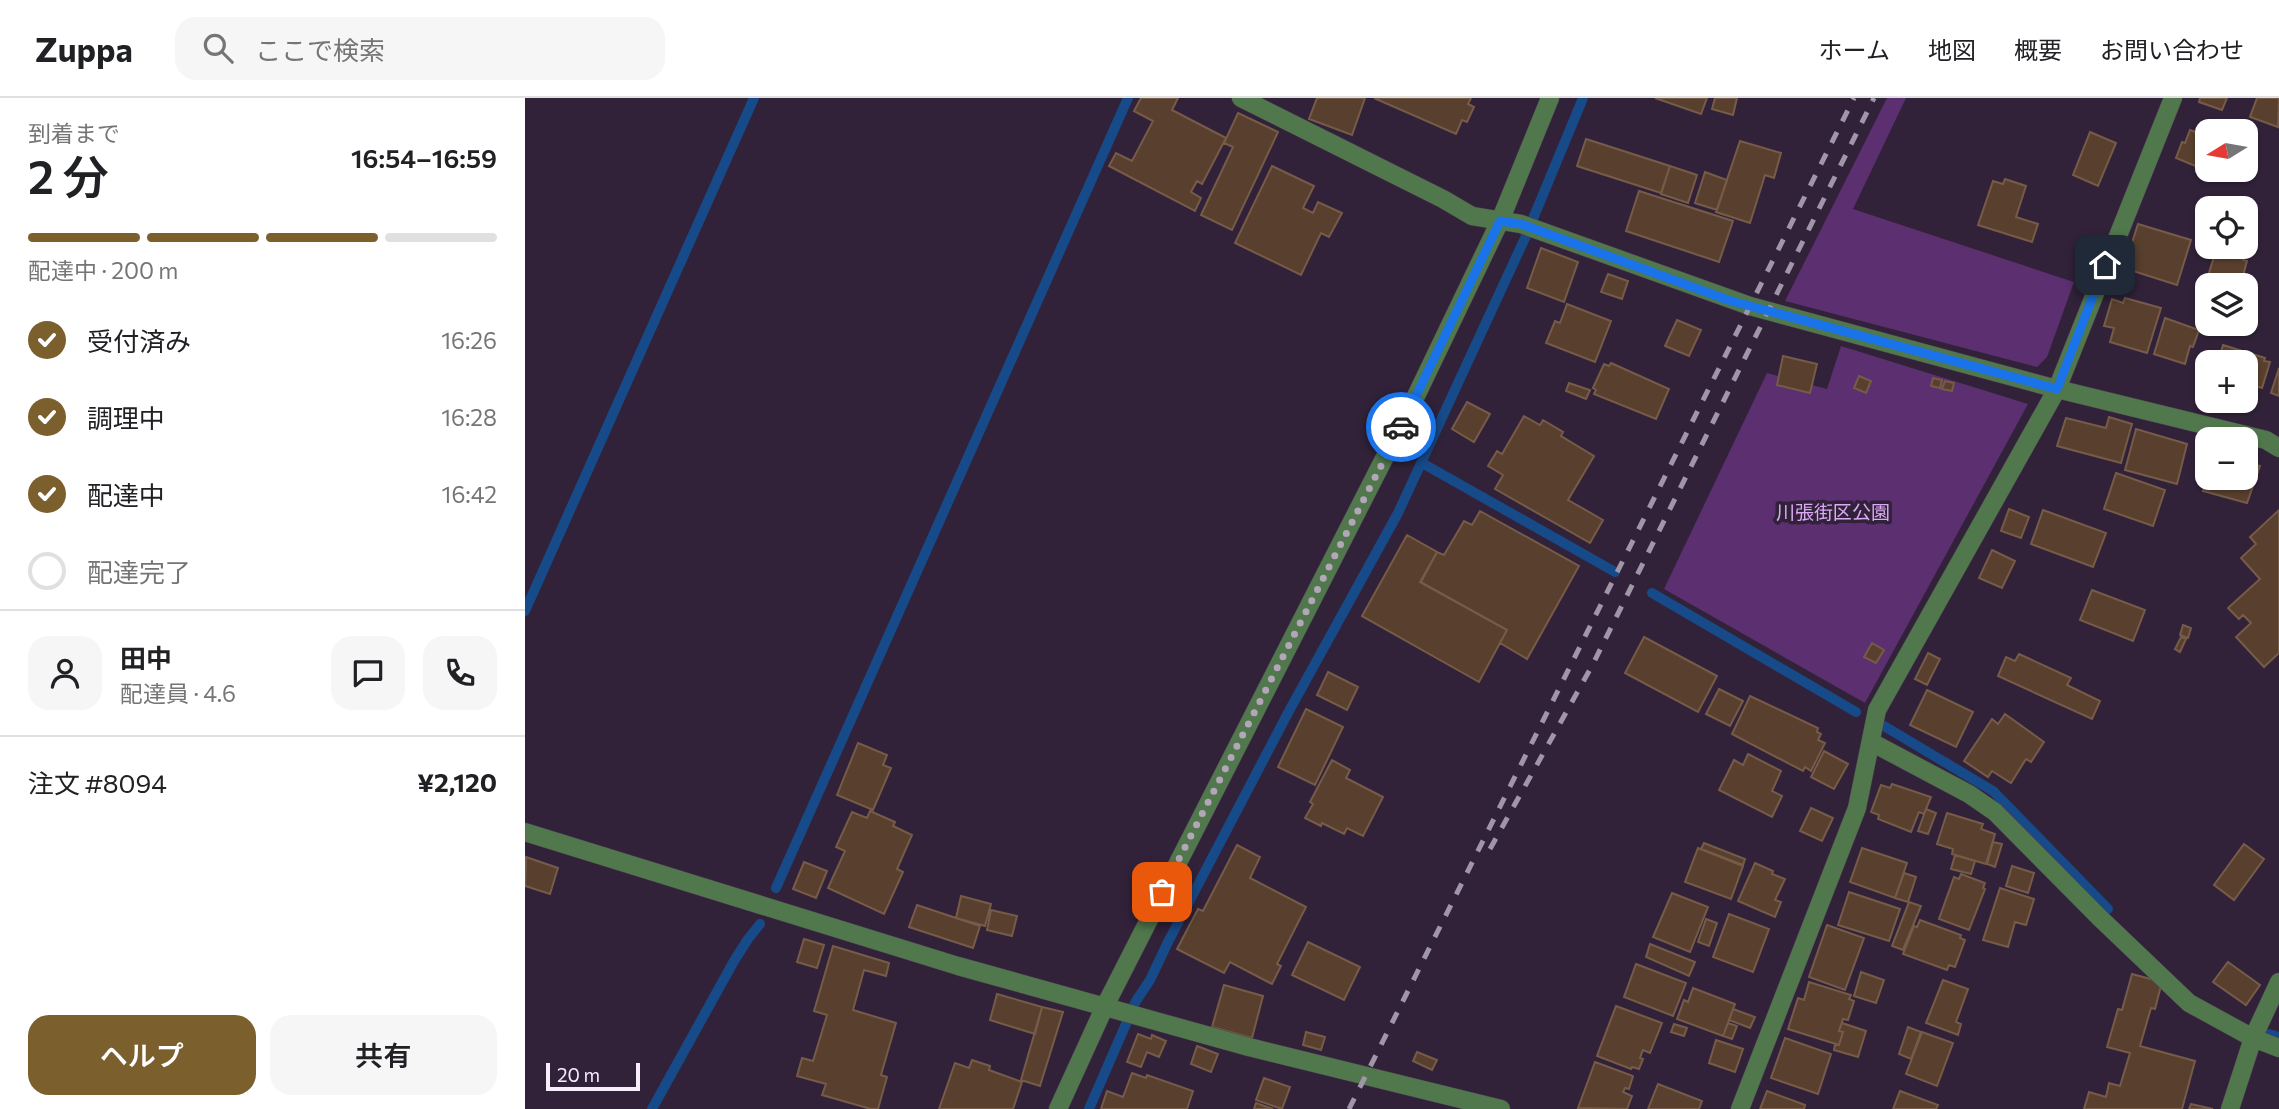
<!DOCTYPE html>
<html lang="ja">
<head>
<meta charset="utf-8">
<style>
  body { margin:0; font-family:Commissioner,"Noto Sans JP",sans-serif; background:#f6f6f6; color:#202124; height:100vh; display:flex; flex-direction:column; font-size:26px; white-space:nowrap }
  * { box-sizing:border-box; margin:0 }
  p { font-size:23px; color:#757577 }
  .icon { flex:none; width:38px; height:38px; fill:none; stroke:currentColor; stroke-width:2; stroke-linecap:round; stroke-linejoin:round }
  .map { position:relative; flex:1; overflow:hidden }
  .side { display:flex; flex-direction:column; background:#fff; width:525px }
  .side>* { flex:none }
  .needle { width:46px; rotate:259deg }
  .buttons { position:absolute; left:1670px; top:21px; display:grid; gap:14px }
  .buttons a { display:grid; place-items:center; width:63px; height:63px; border-radius:14px; background:#fff; box-shadow:0 2px 5px #0004; font-size:35px }
  .scale { position:absolute; left:21px; bottom:18px; width:94px; box-sizing:border-box; padding-left:7px; border:4px solid #f7edfd; border-top:0; font-size:19px; line-height:24px; white-space:nowrap; color:#f7edfd; -webkit-text-stroke:5px #312239; paint-order:stroke }
  .pin { position:absolute; display:grid; place-items:center; width:60px; height:60px; color:#fff; margin:-30px; border-radius:14px; box-shadow:0 4px 10px #0006 }
  .courier { position:absolute; display:grid; place-items:center; width:70px; height:70px; margin:-35px; border:5px solid #1a73e8; border-radius:50%; background:#fff; color:#222; box-shadow:0 2px 9px #0007 }
  .headline em { font-style:normal; font-weight:600 }
  .headline div { display:flex; flex-direction:column-reverse }
  .headline { display:flex; align-items:center; justify-content:space-between; height:119px; padding:0 28px }
  h1 { font-size:46px; font-weight:600; line-height:52px }
  .bar { display:grid; grid-template-columns:repeat(4,1fr); gap:10px 7px; align-content:center; height:84px; padding:0 28px }
  .bar i { height:9px; border-radius:5px; background:#e0e0e0 }
  .bar .active { background:#7b5f2d }
  .bar p { grid-column:span 4 }
  .line { display:flex; align-items:center; gap:18px; padding:0 28px; border-top:2px solid #e0e0e0 }
  .line div { flex:1 }
  .round { display:grid; place-items:center; flex:none; width:74px; height:74px; border-radius:21px; background:#f6f6f6 }
  ol { padding:0 28px; list-style:none }
  li { display:flex; align-items:center; gap:21px; height:77px }
  li p { margin-inline-start:auto }
  li .icon { padding:7px; border-radius:50%; background:#7b5f2d; color:#fff; stroke-width:4 }
  li:last-child { color:#757577 }
  li i { width:38px; height:38px; border:4px solid #e0e0e0; border-radius:50% }
  .primary-button { display:flex; gap:14px; margin-top:auto; padding:14px 28px }
  .primary-button a { flex:1; height:80px; border-radius:21px; background:#7b5f2d; color:#fff; font-size:28px; font-weight:600; line-height:80px; text-align:center }
  .primary-button a+a { background:#f6f6f6; color:#202124 }
  header { display:flex; align-items:center; gap:42px; box-sizing:border-box; height:98px; padding:0 35px; background:#fff; border-bottom:2px solid #e0e0e0 }
  header strong { font-size:33px }
  nav { display:flex; gap:38px; margin-inline-start:auto; font-size:24px }
  .search { width:490px; height:63px; background:#f6f6f6; display:flex; align-items:center; gap:18px; box-sizing:border-box; padding:0 24px; border-radius:21px; color:#757577; font-size:26px }
  main { display:flex; flex:1; min-height:0 }
  .map>svg:first-child { display:block }
</style>
</head>
<body>
<header>
<strong>Zuppa</strong>
<div class="search"><svg class="icon" aria-label="search" viewBox="0 0 24 24"><circle cx="10" cy="10" r="6"/><path d="M15 15l6 6"/></svg>ここで検索</div>
<nav><a>ホーム</a><a>地図</a><a>概要</a><a>お問い合わせ</a></nav>
</header>
<main>
<section class="side">
<div class="headline"><div><h1>2 分</h1><p>到着まで</p></div><em>16:54–16:59</em></div>
<div class="bar"><i class="active"></i><i class="active"></i><i class="active"></i><i></i><p>配達中 · 200 m</p></div>
<ol>
<li><svg class="icon" aria-label="check" viewBox="0 0 24 24"><path d="M5 12l5 5 9-10"/></svg>受付済み<p>16:26</p></li>
<li><svg class="icon" aria-label="check" viewBox="0 0 24 24"><path d="M5 12l5 5 9-10"/></svg>調理中<p>16:28</p></li>
<li><svg class="icon" aria-label="check" viewBox="0 0 24 24"><path d="M5 12l5 5 9-10"/></svg>配達中<p>16:42</p></li>
<li><i></i>配達完了</li>
</ol>
<div class="line" style="height:126px"><a class="round"><svg class="icon" aria-label="person" viewBox="0 0 24 24"><circle cx="12" cy="8" r="4"/><path d="M4 21q1-7 8-7t8 7"/></svg></a><div><b>田中</b><p>配達員 · 4.6</p></div><a class="round"><svg class="icon" aria-label="chat" viewBox="0 0 24 24"><path d="M4 5h16v11H9l-5 4z"/></svg></a><a class="round"><svg class="icon" aria-label="phone" viewBox="0 0 24 24"><path d="M5 4h4l2 5-3 2q2 4 5 5l2-3 5 2v4C11 20 4 13 5 4z"/></svg></a></div>
<div class="line" style="height:91px"><div>注文 #8094</div><b>¥2,120</b></div>
<div class="primary-button"><a>ヘルプ</a><a>共有</a></div>
</section>
<div class="map">
<svg width="1754" height="1011" viewBox="0 0 1754 1011">
  <rect width="100%" height="100%" fill="#312239"/>
  <path fill="#5b2f70" d="M1362 0H1381L1328 111 1549 184 1522 259 1512 269 1260 203Z
    M1316 248 1503 306 1340 605 1139 491 1242 275 1302 291Z"/>
  <g fill="none" stroke-linecap="round" stroke-linejoin="round">
    <path stroke="#174a88" stroke-width="10" d="M897 365 1090 474
      M1127 495 1331 614
      M0 513 229 0
      M1359 628 1468 693 1583 811
      M251 790 603 0
      M1744 936 1754 939
      M127 1011 209 863 223 841 235 826
      M564 1011 611 903 625 882 643 844 764 613 873 415 1000 140 1058 0"/>
  </g>
  <path fill="#59402e" stroke="#765b49" stroke-width="2" d="M616 0H653L647 12 701 40 677 86 672 83 666 94 676 100 670 113 584 68 591 55 607 63 628 23 609 13Z
    M792 0H840L827 37 784 21Z
    M849 0H946L943 6 949 9 942 24 937 22 931 36Z
    M1130 0H1182L1176 16Z
    M1190 0H1212L1208 17 1187 11Z
    M1675 0H1702L1697 12 1674 4Z
    M1732 0H1754L1753 29 1725 19Z
    M713 15 753 34 707 132 676 117 708 49 699 45Z
    M1665 32 1682 38V72H1694L1692 77 1651 60 1657 44 1660 45Z
    M1565 34 1591 45 1573 88 1548 77Z
    M1061 41 1145 68 1136 95 1052 68Z
    M1215 43 1256 55 1249 80 1240 77 1225 125 1191 114Z
    M747 68 789 88 778 110 788 115 793 104 817 115 804 139 796 135 776 177 710 145Z
    M1145 68 1172 77 1163 105 1136 96Z
    M1180 74 1202 82 1192 112 1170 105Z
    M1480 81 1501 88 1491 119 1513 126 1507 144 1453 127 1468 83 1478 86Z
    M1114 93 1208 123 1194 164 1101 133Z
    M1613 126 1666 142 1652 187 1599 170Z
    M1692 149 1719 157 1718 162 1722 163 1716 185 1711 184 1710 187H1682V195L1678 194Z
    M1016 150 1053 164 1039 204 1002 190Z
    M1083 176 1103 183 1097 201 1076 194Z
    M1600 200 1636 210 1622 255 1585 244 1589 230 1579 228 1587 201 1598 205Z
    M1042 206 1086 223 1070 264 1021 245 1030 223 1035 225Z
    M1640 220 1674 232 1668 249 1665 248 1660 266 1629 256Z
    M1152 222 1176 232 1164 258 1140 248Z
    M1698 247 1740 260 1739 263 1745 264 1737 290 1720 285V264H1693Z
    M1258 258 1292 266 1285 295 1252 287Z
    M1086 265 1144 291 1131 321 1069 296 1071 292 1068 290 1079 266 1084 268Z
    M1754 270V298L1746 295Z
    M1334 278 1346 283 1341 295 1329 290Z
    M1408 280 1417 282 1415 290 1406 288Z
    M1420 283 1429 285 1427 293 1417 291Z
    M1044 285 1065 292 1061 301 1041 293Z
    M942 304 965 316 949 344 927 331Z
    M999 318 1015 327 1018 322 1038 334 1036 338 1069 358 1043 402 1078 422 1065 445 970 391 978 377 963 368 972 353 977 356Z
    M1584 319 1607 326 1596 365 1532 348 1541 320 1581 330Z
    M1611 331 1662 346 1652 386 1600 372Z
    M1720 364 1735 368 1722 405 1678 393 1682 380H1720Z
    M1591 375 1640 392 1628 428 1579 411Z
    M1484 411 1504 419 1496 440 1476 433Z
    M1518 412 1581 435 1568 469 1506 446Z
    M1754 412V555L1739 569 1711 539 1726 525 1718 517 1714 521 1703 510 1735 481 1716 460 1731 446 1725 439Z
    M955 413 1054 468 1002 561 975 545 982 532 896 484 912 454 919 457 939 423 947 427Z
    M882 437 912 454 895 484 982 532 954 584 837 518Z
    M1467 452 1490 463 1477 490 1454 480Z
    M1567 492 1620 512 1608 543 1555 522Z
    M1658 527 1666 530 1663 540 1655 537Z
    M1119 539 1192 578 1173 614 1100 575Z
    M1656 539 1661 541 1655 554 1650 551Z
    M1347 545 1359 552 1351 565 1339 559Z
    M1403 555 1415 561 1402 587 1390 581Z
    M1494 556 1546 580 1542 587 1575 603 1567 621 1473 578 1481 559 1490 563Z
    M803 574 833 589 822 612 792 597Z
    M1194 591 1218 603 1205 628 1181 616Z
    M1402 592 1448 614 1431 649 1385 627Z
    M1225 598 1293 630 1292 634 1296 636 1293 642 1300 645 1286 673 1280 669 1278 673 1207 636Z
    M781 611 818 629 790 687 753 669Z
    M1480 616 1519 644 1506 664 1501 661 1486 685 1467 673 1463 679 1439 663 1467 621 1473 626Z
    M333 645 362 657 358 667 366 670 348 712 312 697Z
    M1299 653 1323 666 1309 691 1286 679Z
    M1223 656 1256 673 1247 693 1257 698 1247 719 1194 692 1209 662 1218 667Z
    M807 662 825 672 821 680 858 699 838 738 822 730 819 736 797 725 796 728 780 720 788 706 785 704Z
    M1367 686 1406 699 1399 716 1394 714 1386 734 1353 721 1354 717 1346 714 1356 687 1365 690Z
    M1286 710 1308 720 1297 743 1275 733Z
    M1401 711 1411 715 1403 736 1393 733Z
    M345 713 370 724 368 728 387 737 372 771 378 774 359 816 303 790 320 753 311 749 327 714 342 720Z
    M1422 715 1458 726 1456 731 1470 736 1461 766 1427 756 1428 751 1412 746Z
    M1468 744 1477 746 1470 769 1462 766Z
    M1179 745 1220 761 1218 767 1176 751Z
    M1719 746 1739 761 1709 802 1689 787Z
    M712 747 735 759 725 780 781 809 752 866 756 868 747 886 705 864 699 875 652 851 673 811 678 813Z
    M1173 750 1218 768 1206 801 1160 784Z
    M1337 750 1382 765 1370 800 1325 784Z
    M1430 757 1450 763 1446 776 1426 771Z
    M1 759 33 770 25 796 0 788Z
    M279 764 302 773 291 800 268 791Z
    M1230 765 1248 773 1247 776 1260 781 1250 802 1256 804 1250 819 1213 803Z
    M1487 768 1509 775 1503 795 1481 788Z
    M1379 775 1391 779 1383 804 1370 800Z
    M1436 776 1460 785 1458 790 1460 791 1444 832 1414 821 1429 779 1434 781Z
    M1475 790 1509 801 1501 827 1490 824 1483 849 1458 842Z
    M1324 794 1375 811 1364 843 1313 827Z
    M1147 795 1183 809 1165 854 1128 839Z
    M436 798 466 806 460 828 431 820Z
    M1384 804 1396 808 1378 852 1367 848Z
    M392 807 455 828 448 850 384 829Z
    M466 812 492 818 487 838 462 832Z
    M1204 816 1244 831 1228 874 1188 859Z
    M1181 821 1192 825 1184 848 1173 844Z
    M1395 822 1436 837 1435 840 1440 842 1430 869 1424 867 1422 872 1378 856 1389 828 1392 829Z
    M1302 827 1339 840 1320 892 1284 879Z
    M279 841 299 847 292 870 272 864Z
    M783 844 835 869 819 902 767 877Z
    M1125 846 1170 864 1164 878 1121 859Z
    M308 848 364 865 361 878 339 872 328 912 371 925 356 977 362 979 353 1011H346L297 997 301 986 272 978 277 960 288 963 302 917 289 913Z
    M1703 864 1735 887 1721 907 1688 884Z
    M1111 866 1161 885 1148 918 1099 899Z
    M1336 874 1359 882 1351 905 1329 898Z
    M1607 876 1637 884 1630 911 1626 910 1615 948 1670 963 1657 1011H1559L1564 994 1581 999 1584 985 1595 988 1605 955 1582 949 1593 911 1597 912Z
    M1418 882 1443 891 1431 924 1436 926 1433 937 1401 925Z
    M1284 884 1326 897 1324 901 1329 903 1323 922 1318 921 1314 933 1318 934 1314 947 1263 931 1273 900 1279 902Z
    M699 887 738 898 727 940 687 929Z
    M1168 890 1210 906 1198 938 1152 921 1159 902 1163 904Z
    M472 896 517 909 510 936 465 922Z
    M1091 908 1137 925 1125 955 1118 952 1115 960 1118 961 1114 971 1107 969 1106 971 1072 958Z
    M517 909 538 914 515 988 496 982Z
    M1208 911 1230 919 1225 930 1204 922Z
    M1203 925 1212 928 1207 941 1198 938Z
    M1317 925 1341 933 1333 959 1309 952 1310 946 1314 947 1318 934 1314 933Z
    M1149 926 1162 930 1159 938 1146 934Z
    M1383 929 1396 934 1386 961 1374 956Z
    M781 934 800 939 796 952 778 947Z
    M1397 934 1428 945 1412 988 1381 976Z
    M613 936 626 941 627 937 641 943 634 959 622 954 616 969 602 964Z
    M1260 940 1306 956 1293 996 1246 980Z
    M1191 942 1218 951 1210 974 1184 965Z
    M672 948 693 956 686 974 666 966Z
    M892 954 912 962 907 972 888 963Z
    M447 962 465 968 464 972 497 984 488 1011H414L430 965 444 970Z
    M1070 964 1108 978 1104 991 1100 990 1098 994 1107 998 1102 1011 1053 1010Z
    M607 975 621 980 622 977 668 993 662 1011H576L582 993 598 999Z
    M739 980 765 989 757 1011 731 1002Z
    M1133 986 1177 1003 1174 1011H1123Z
    M1242 993 1280 1007 1279 1011H1235Z
    M1375 993 1413 1007 1411 1011H1368Z
    M731 1005 748 1011H729Z
    M1666 1006 1688 1011H1664Z"/>
  <g fill="none" stroke-linecap="round" stroke-linejoin="round">
    <g stroke="#4d3e54" stroke-width="19">
      <path id="street" d="M716 0 918 101 947 118 996 126 1225 208 1532 291 1741 342 1754 350
        M1346 644 1444 696 1470 714 1576 821 1664 905 1728 940 1754 950
        M0 734 433 868 724 949 976 1011
        M533 1011 580 908 891 298 975 123 1025 0
        M1215 1011 1332 710 1352 612 1532 291 1648 0
        M1705 1011 1728 940 1754 884"/>
    </g>
    <use href="#street" stroke="#51784c" stroke-width="18"/>
    <path stroke="#a195a8" stroke-width="5" stroke-dasharray="12 12" stroke-linecap="butt" d="M965 751 1068 566 1349 0
      M824 1011 1329 0"/>
  </g>
  <g fill="none" stroke-linecap="round" stroke-linejoin="round">
    <path stroke="#b2a6b8" stroke-width="7" stroke-dasharray="0 12.6" d="M637 794 876 329"/>
    <path stroke="#1a73e8" stroke-width="9" d="M876 329 975 123 996 126 1203 202 1532 291 1580 167"/>
  </g>
  <g text-anchor="middle" stroke-width="7" stroke-linejoin="round" paint-order="stroke">
    <g font-size="19" fill="#dba9f6" stroke="#312239">
      <text x="1308" y="421">川張街区公園</text>
    </g>
  </g>
</svg>
<div class="buttons">
<a><svg class="needle" viewBox="-14 -14 28 28"><path d="M0-13l5 13h-10z" fill="#e53935"/><path d="M0 13l5-13h-10z" fill="#757577"/></svg></a>
<a><svg class="icon" aria-label="locate" viewBox="0 0 24 24"><circle cx="12" cy="12" r="6"/><path d="M12 2v4M12 18v4M2 12h4M18 12h4"/></svg></a>
<a><svg class="icon" aria-label="layers" viewBox="0 0 24 24"><path d="M12 4l9 5-9 5-9-5zM3 14l9 5 9-5"/></svg></a>
<a>+</a>
<a>−</a>
</div>
<div class="scale">20 m</div>
<div class="pin" style="left:637px;top:794px;background:#ea580c"><svg class="icon" aria-label="bag" viewBox="0 0 24 24"><path d="M5 8h14l-1 12H6zM9 8a3 3 0 0 1 6 0"/></svg></div>
<div class="pin" style="left:1580px;top:167px;background:#1f2937"><svg class="icon" aria-label="home" viewBox="0 0 24 24"><path d="M3 11l9-7 9 7M6 9v11h12V9"/></svg></div>
<div class="courier" style="left:876px;top:329px"><svg class="icon" aria-label="car" viewBox="0 0 24 24"><path d="M5 17H2v-5l4-1 3-4h7l3 4 3 1v5h-3M9 17h6M6 11h13"/><circle cx="7" cy="17" r="2"/><circle cx="17" cy="17" r="2"/></svg></div>
</div>
</main>
</body>
</html>
